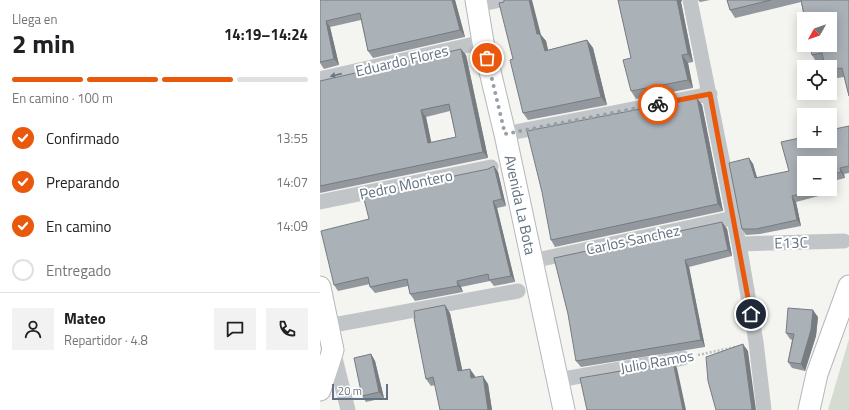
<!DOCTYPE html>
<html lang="es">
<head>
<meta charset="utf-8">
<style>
  body { margin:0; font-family:"Titillium Web",sans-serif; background:#f2f2f2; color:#202124; height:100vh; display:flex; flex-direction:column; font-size:15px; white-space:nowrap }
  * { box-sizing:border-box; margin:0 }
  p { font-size:13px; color:#757577 }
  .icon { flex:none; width:22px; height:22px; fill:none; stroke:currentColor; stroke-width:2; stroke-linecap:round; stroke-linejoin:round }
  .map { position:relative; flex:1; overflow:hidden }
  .panel { display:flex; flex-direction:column; background:#fff; width:320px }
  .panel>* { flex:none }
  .needle { width:26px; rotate:230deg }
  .controls { position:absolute; left:477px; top:12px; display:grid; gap:8px }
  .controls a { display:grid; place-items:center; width:40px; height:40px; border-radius:0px; background:#fff; box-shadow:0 2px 10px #0003; font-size:20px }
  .scale { position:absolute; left:12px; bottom:10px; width:56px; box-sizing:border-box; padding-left:4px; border:2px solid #637282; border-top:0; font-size:11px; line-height:14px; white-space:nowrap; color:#637282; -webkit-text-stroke:3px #fff; paint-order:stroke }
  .pin { position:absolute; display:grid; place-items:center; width:34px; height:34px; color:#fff; margin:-17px; border:2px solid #fff; border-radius:50%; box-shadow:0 1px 4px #0007 }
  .courier { position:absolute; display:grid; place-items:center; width:40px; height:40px; margin:-20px; border:3px solid #ea580c; border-radius:50%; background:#fff; color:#222; box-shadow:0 1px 5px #0007 }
  .head em { font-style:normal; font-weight:700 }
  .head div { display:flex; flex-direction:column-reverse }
  .head { display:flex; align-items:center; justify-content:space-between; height:68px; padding:0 12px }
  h1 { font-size:26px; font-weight:700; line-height:30px }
  .bar { display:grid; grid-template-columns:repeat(4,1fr); gap:6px 4px; align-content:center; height:48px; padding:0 12px }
  .bar i { height:5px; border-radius:3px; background:#e0e0e0 }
  .bar .selected { background:#ea580c }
  .bar p { grid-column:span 4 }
  .line { display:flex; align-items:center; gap:10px; padding:0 12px; border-top:1px solid #e0e0e0 }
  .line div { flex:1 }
  .round { display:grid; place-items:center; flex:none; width:42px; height:42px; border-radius:0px; background:#f2f2f2 }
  ol { padding:0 12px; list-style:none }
  li { display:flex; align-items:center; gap:12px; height:44px }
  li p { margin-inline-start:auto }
  li .icon { padding:4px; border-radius:50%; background:#ea580c; color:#fff; stroke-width:4 }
  li:last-child { color:#757577 }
  li i { width:22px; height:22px; border:2px solid #e0e0e0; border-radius:50% }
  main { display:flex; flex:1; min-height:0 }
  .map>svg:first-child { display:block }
</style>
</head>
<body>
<main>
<section class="panel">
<div class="head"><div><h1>2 min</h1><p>Llega en</p></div><em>14:19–14:24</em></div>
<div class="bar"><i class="selected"></i><i class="selected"></i><i class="selected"></i><i></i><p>En camino · 100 m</p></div>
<ol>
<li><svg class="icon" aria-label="check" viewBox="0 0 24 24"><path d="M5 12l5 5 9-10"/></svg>Confirmado<p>13:55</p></li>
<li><svg class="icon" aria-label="check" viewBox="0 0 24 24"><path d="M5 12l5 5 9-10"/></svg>Preparando<p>14:07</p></li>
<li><svg class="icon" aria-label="check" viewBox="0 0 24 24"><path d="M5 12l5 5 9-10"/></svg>En camino<p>14:09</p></li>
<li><i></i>Entregado</li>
</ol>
<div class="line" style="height:72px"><a class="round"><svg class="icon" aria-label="person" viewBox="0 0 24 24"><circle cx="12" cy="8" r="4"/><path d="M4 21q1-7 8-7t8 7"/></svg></a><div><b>Mateo</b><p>Repartidor · 4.8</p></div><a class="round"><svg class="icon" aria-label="chat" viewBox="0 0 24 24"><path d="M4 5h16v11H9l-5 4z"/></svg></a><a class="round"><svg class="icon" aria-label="phone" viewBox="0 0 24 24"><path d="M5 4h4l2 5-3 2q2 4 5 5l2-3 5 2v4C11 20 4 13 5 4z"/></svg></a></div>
</section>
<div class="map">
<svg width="529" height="410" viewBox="0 0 529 410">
  <rect width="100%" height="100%" fill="#f4f5f0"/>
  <path fill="#d5dbd1" d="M529 339V410H508Z"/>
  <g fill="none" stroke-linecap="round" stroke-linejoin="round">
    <g stroke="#b4b8bd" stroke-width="23">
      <path id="secondary" d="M156 0 163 42 185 134 244 410
        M0 287 13 350 0 390
        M489 410 497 374 529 286"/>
    </g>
    <path stroke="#bbbdbf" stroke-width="2.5" stroke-dasharray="2 2" stroke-linecap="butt" d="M378 355 420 346"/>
    <path stroke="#c1c5c8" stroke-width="15" d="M370 0 419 244 436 342 444 410
      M157 5 181 0
      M0 79 163 42
      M185 134 390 94
      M0 202 171 167
      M419 244 524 241
      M212 261 413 218
      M8 326 198 291
      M13 350 28 410
      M238 380 363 358"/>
    <use href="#secondary" stroke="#fff" stroke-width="21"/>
  </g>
  <path fill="#92989d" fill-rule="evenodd" d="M0 0H135L145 37 53 58 48 51 41 20 10 27 19 65 4 69 0 63Z
    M298 0H362L361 2 373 62 368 63 373 88 316 99 311 91V58Z
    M378 0H390L380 2Z
    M407 0H529V97L524 77 511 79 510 77V67L504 62 497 63 492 55 481 2 415 18 410 10Z
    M184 2 221 35 226 41 228 50 267 40 273 48 287 105 208 120 203 113Z
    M146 55 168 158 0 193V81ZM130 111 136 137 111 143 106 117Z
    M377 98 382 105 403 211 235 247 231 240Z
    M529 126V173L524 174 525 178 510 182V163L484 189H509L510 193 476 202 481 226 440 234 426 235 422 229 429 158 433 164 437 178 469 171Z
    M174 166 178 172 186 206 177 208 195 282 174 286 170 281 141 287 143 292 95 301 90 294 88 286 55 293 50 287V284L18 291 14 285 49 219 168 169Z
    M402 222 407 229 412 256 369 267 385 347 261 367 256 361Z
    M130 313 142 370 155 376V378L168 384 172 410H120L115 385 111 386 106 379Z
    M498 317 496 336 485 371 472 368 468 362 472 340 470 339 466 333Z
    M51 354 55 361 64 398 46 402 42 396Z"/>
  <path fill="#777c80" d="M132 0H135L145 37 140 30Z
    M209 0H212L221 35 226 41 230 59 225 51 217 34Z
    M357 0H362L361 2 373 62 368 54Z
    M6 21 10 27 19 65 14 59Z
    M267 40 273 48 287 105 281 97Z
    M141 49 146 55 168 158 163 152Z
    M362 55 368 63 373 88 368 80Z
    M377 98 382 105 403 211 398 204Z
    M101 110 106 117 113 150 108 143Z
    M429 158 433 164 439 184 435 178Z
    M174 166 178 172 186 206 182 199Z
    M520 168 524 174 525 178 521 172Z
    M472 196 476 202 481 226 477 220Z
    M173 201 177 208 195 282 191 276Z
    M402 222 407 229 412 256 408 250Z
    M365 260 369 267 385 347 381 340Z
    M137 281 141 287 143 292 138 286Z
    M125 305 130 313 144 378 138 371Z
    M493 310 498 317 496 336 485 371 481 364Z
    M423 344 428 351 436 410H432Z
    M51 354 55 361 64 398 59 392Z
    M353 362 357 368 366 410H363Z
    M150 369 155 376 157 386 151 378Z
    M163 376 168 384 172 410H168Z"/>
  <path fill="#aab1b7" stroke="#777c80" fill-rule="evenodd" d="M0 0H132L140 30 48 51 40 13 6 21 14 59 0 62Z
    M184 0H209L217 34H220L225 51 267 40 281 97 203 113 190 60 193 59 179 3 184 2Z
    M298 0H357L368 54 362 55 368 80 311 91 303 60 311 58Z
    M407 0H451L410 10Z
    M481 0H529V96L522 68 510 70V67H505L502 53 492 55 490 45H510V19H485Z
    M141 49 163 152 0 186V81ZM129 104 136 137 108 143 101 110Z
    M377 98 398 204 231 240 222 192 207 131Z
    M529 126V166L520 168 521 172 510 175V163H484V189H498L472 196 477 220 436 229H422L409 163 429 158 435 178 469 171 461 142 484 137V141H510V130Z
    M174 166 182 199 173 201 191 276 169 280 168 274 137 281 138 286 90 294 87 279 50 287 48 277 14 285 1 231 49 219 43 195 168 169Z
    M402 222 408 250 365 260 381 340 256 361 248 314 234 258Z
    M125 305 138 371 150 369 151 378 163 376 168 410H120L113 377 106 379 94 318H95L94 311Z
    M468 308 493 310 491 330 481 364 468 362 474 334 466 333Z
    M423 344 432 410H396L388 381 386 357Z
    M51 354 59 392 42 396 34 358Z
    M353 362 363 410H267L260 378Z"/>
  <defs><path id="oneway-solid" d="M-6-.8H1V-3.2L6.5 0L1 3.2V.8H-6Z"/></defs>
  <use fill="#687686" href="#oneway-solid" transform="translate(16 75) rotate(167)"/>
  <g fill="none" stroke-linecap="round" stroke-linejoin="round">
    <path stroke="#96a0a8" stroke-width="4" stroke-dasharray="0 7.2" d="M167 58 185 134 338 104"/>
    <path stroke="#ea580c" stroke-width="5" d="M338 104 390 94 431 314"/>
  </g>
  <g text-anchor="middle" stroke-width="4" stroke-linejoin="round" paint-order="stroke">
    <g font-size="15" fill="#637282" stroke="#fff">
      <text transform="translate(82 61) rotate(-13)" y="5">Eduardo Flores</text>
      <text transform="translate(86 185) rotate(-12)" y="5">Pedro Montero</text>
      <text transform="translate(200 205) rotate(78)" y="5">Avenida La Bota</text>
      <text transform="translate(313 240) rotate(-12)" y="5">Carlos Sanchez</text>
      <text transform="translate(471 243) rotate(-2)" y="5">E13C</text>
      <text transform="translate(337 362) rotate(-10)" y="5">Julio Ramos</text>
    </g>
  </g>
</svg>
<div class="controls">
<a><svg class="needle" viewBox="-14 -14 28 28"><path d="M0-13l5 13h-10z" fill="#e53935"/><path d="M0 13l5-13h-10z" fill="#757577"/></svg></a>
<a><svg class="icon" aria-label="locate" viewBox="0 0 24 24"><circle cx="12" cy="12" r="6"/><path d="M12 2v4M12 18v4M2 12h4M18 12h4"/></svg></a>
<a>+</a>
<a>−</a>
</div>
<div class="scale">20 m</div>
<div class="pin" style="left:167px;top:58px;background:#ea580c"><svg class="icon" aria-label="bag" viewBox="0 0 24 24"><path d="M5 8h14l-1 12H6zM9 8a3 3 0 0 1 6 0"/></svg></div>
<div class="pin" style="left:431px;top:314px;background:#1f2937"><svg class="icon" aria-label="home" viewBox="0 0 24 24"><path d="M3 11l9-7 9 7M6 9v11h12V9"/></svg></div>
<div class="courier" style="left:338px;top:104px"><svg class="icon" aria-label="bike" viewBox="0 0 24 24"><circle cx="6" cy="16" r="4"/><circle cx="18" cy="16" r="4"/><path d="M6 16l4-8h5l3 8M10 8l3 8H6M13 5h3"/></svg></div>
</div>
</main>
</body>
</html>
